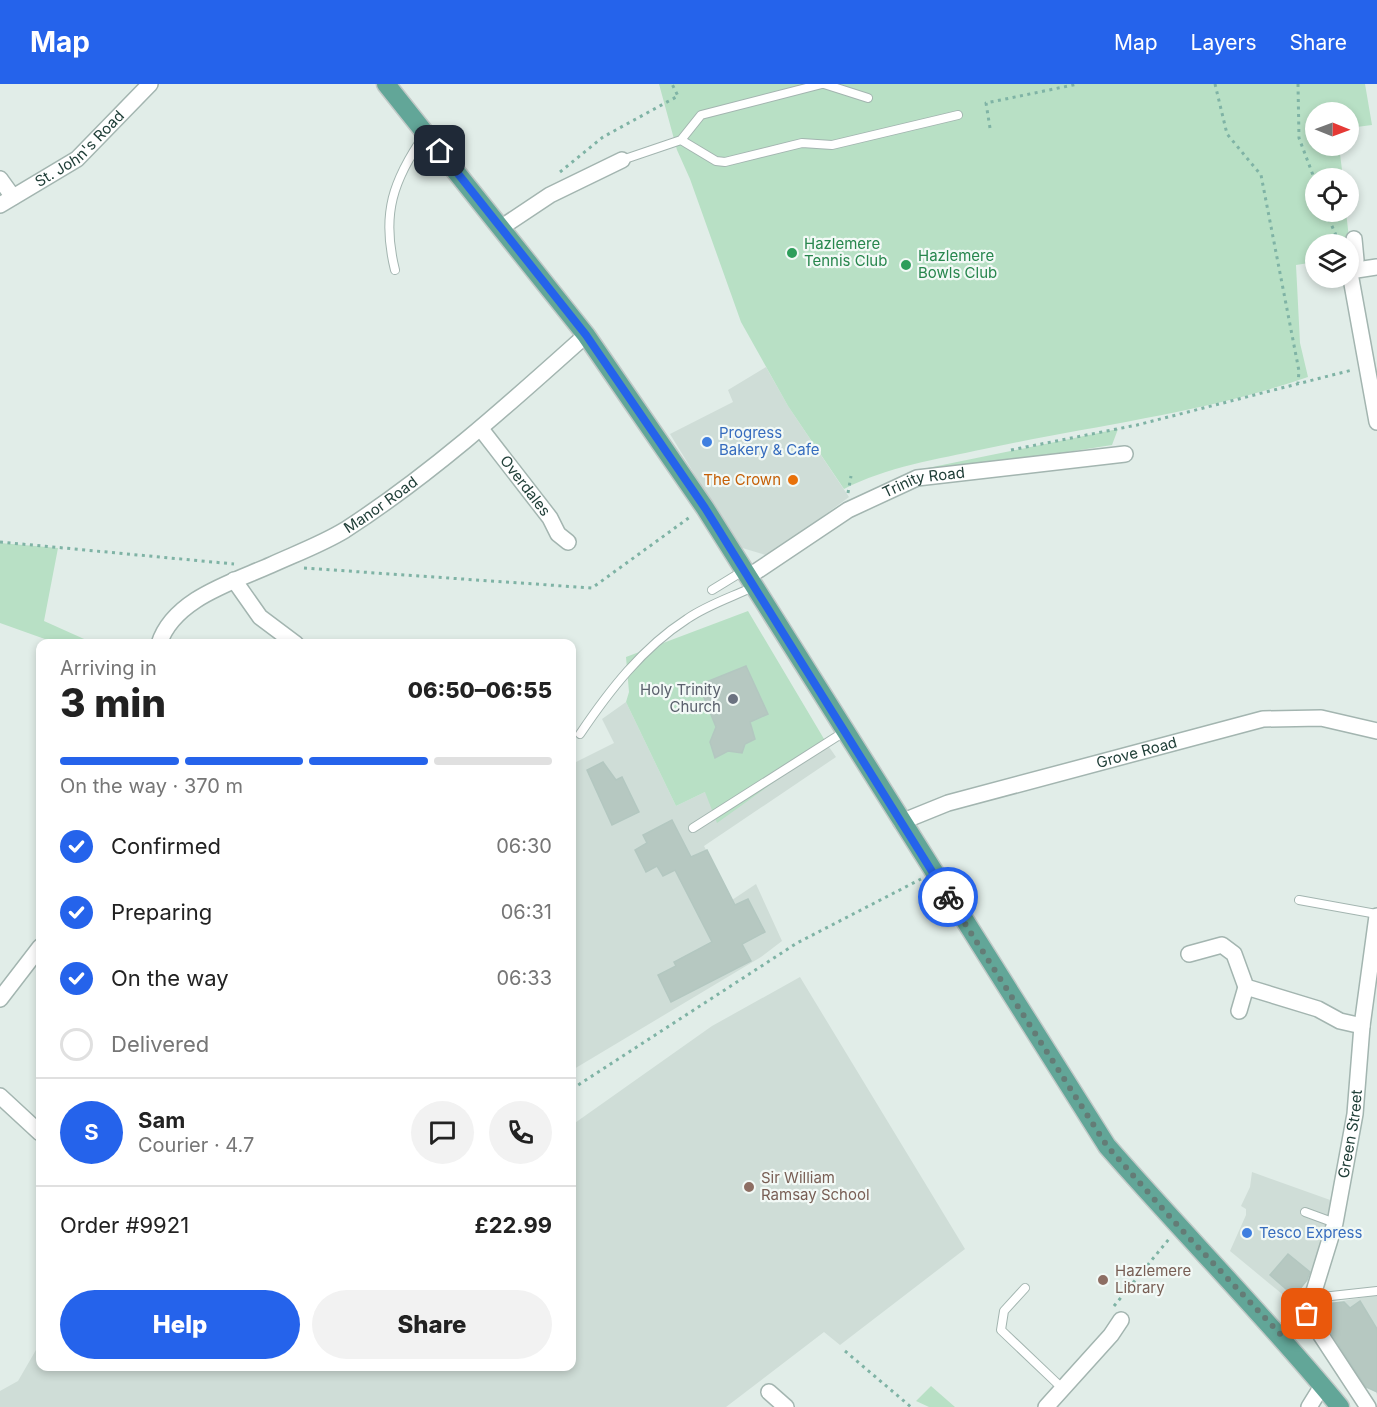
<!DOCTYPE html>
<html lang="en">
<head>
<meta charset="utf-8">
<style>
  body { margin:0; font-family:Inter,sans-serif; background:#f2f2f2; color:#222; height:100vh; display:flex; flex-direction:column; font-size:22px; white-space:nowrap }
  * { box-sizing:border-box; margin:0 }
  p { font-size:20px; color:#767676 }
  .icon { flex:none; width:33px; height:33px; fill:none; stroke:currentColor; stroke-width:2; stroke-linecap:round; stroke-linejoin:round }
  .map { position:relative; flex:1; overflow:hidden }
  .drawer { position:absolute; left:36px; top:555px; width:540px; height:732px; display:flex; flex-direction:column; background:#fff; border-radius:12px; box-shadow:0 3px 9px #0003 }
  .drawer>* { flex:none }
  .needle { width:39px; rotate:91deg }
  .controls { position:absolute; left:1305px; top:18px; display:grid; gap:12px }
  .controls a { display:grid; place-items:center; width:54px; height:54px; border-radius:50%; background:#fff; box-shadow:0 3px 9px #0003; font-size:30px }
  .pin { position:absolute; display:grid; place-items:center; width:51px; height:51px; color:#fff; margin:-26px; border-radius:12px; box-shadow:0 3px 9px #0006 }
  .courier { position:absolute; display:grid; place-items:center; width:60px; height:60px; margin:-30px; border:4px solid #2563eb; border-radius:50%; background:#fff; color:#222; box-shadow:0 2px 8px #0007 }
  .summary em { font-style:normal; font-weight:800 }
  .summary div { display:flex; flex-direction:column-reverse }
  .summary { display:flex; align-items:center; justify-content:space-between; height:102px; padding:0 24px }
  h1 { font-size:39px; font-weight:800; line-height:45px }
  .bar { display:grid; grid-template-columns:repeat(4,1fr); gap:9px 6px; align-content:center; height:72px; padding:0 24px }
  .bar i { height:8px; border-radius:4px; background:#e0e0e0 }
  .bar .active { background:#2563eb }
  .bar p { grid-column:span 4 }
  .line { display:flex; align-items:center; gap:15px; padding:0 24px; border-top:2px solid #e0e0e0 }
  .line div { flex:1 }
  .round { display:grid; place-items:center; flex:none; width:63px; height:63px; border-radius:32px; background:#f2f2f2 }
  ol { padding:0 24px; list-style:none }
  li { display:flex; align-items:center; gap:18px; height:66px }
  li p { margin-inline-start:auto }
  li .icon { padding:6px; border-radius:50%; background:#2563eb; color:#fff; stroke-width:4 }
  li:last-child { color:#767676 }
  li i { width:33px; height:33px; border:3px solid #e0e0e0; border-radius:50% }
  .cta { display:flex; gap:12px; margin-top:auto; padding:12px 24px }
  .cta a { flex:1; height:69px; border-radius:36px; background:#2563eb; color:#fff; font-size:24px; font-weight:800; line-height:69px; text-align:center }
  .cta a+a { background:#f2f2f2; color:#222 }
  header { display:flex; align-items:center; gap:36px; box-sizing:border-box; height:84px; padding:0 30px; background:#2563eb; color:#fff }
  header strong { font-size:28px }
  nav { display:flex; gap:33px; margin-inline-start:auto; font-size:21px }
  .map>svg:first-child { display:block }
</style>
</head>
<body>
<header>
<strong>Map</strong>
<nav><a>Map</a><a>Layers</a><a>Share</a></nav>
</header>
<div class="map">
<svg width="1377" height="1323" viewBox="0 0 1377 1323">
  <rect width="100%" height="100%" fill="#e1ede8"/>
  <path fill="#cfddd7" d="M766 283 788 322 849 413 769 472 739 463 670 350 733 318 728 306Z
    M626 618 676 722 705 708 827 660 836 673 704 762 732 816 756 800 782 857 761 873 574 985 572 982V680L614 659 602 635Z
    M800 893 965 1165 840 1261 824 1248 726 1323H0V1307L18 1297 40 1259V1282H572V1041L712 942Z
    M1252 1088 1333 1117 1316 1178 1293 1219 1230 1167 1246 1131V1125L1241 1122 1250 1103Z
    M1377 1211V1312L1376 1308 1361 1300 1320 1233 1325 1220Z"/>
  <path fill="#b8e0c5" d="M659 0H1365L1372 41 1349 44 1348 28H1316V62H1339L1343 94H1316V128H1346L1351 171 1348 160H1316L1315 178 1296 181 1300 259 1308 293C1204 329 1091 342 984 365 938 375 886 383 844 405L788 322 741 238 690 95 677 66Z
    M1118 345 1112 361 915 392 913 387Z
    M0 459 58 464 44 537 93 559H56L0 539Z
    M748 527 827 660 717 739 705 708 676 722 626 618 629 608 626 573Z
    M931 1302 955 1323H929L916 1317Z"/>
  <path fill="#b6c8c1" stroke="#b3c7c0" stroke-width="1.5" d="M746 582 768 630 750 638 755 655 745 660 742 669 728 667 715 674 710 658 716 643 699 601Z
    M603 678 616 696 622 693 639 728 612 741 587 686Z
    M672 736 691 773 707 766 735 821 748 815 765 848 742 860 751 877 671 918 658 891 676 882 674 878 712 858 675 786 663 792 657 782 646 788 635 766 647 759 643 751Z
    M1288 1170 1310 1188 1307 1196 1294 1212 1270 1191Z
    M1360 1217 1377 1245V1308L1366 1303 1320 1232 1325 1220 1344 1218 1350 1224Z"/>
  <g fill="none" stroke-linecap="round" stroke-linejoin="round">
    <g stroke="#a3b5b0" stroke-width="10">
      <path id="service" d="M824 0 868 14
        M681 56 716 77 725 78 802 59 832 61 958 31
        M622 76 681 56 701 31 822 0
        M395 186C381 130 393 96 425 50
        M712 506 743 487
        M580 650C609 607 642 564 687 535 707 521 732 513 753 503
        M693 744 844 648
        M1299 816 1377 830
        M1305 1128 1335 1139
        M1025 1204 1004 1227 1001 1246 1062 1304
        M1313 1214 1377 1207"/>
    </g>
    <g stroke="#a3b5b0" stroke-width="18">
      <g id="minor">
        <path d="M0 95 13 113"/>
        <path id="s1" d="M0 121 77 75 150 0"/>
        <path d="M502 143 550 111 622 76"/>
        <path d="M1348 177 1356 176 1354 155"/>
        <path d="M1348 178 1377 338"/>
        <path d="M1350 187 1377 183"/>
        <path id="s2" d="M481 345 550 434 558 450 568 458"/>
        <path id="s3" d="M748 493 848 426 917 394 1125 370"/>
        <path d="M234 496 260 533 296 560"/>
        <path id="s4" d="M159 560C173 515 233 498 271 481 295 470 322 460 345 446 433 389 509 320 586 251"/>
        <path id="s5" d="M901 738 948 719 1263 635 1321 634 1377 647"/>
        <path d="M1189 870 1222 861 1234 870 1246 903 1318 925 1340 937 1362 942"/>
        <path d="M0 915 40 863"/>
        <path d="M1239 927 1246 903"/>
        <path d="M0 1012 40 1049"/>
        <path d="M1307 1230 1368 1323"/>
        <path id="s6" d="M1283 1253 1307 1230 1335 1139 1355 1030 1362 942 1377 832"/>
        <path d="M769 1308 786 1323"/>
        <path d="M1046 1323 1111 1251 1121 1236"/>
        <path d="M1309 1323 1322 1302"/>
      </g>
    </g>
    <g stroke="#c1c9c7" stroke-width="21">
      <path id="primary" d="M386 0 586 251 705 424 1107 1062C1184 1150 1266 1233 1340 1323"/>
    </g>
    <path stroke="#7fb3a5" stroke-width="3" stroke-dasharray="3 4.5" stroke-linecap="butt" d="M1215 0 1227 50 1261 91 1299 287 1298 299
      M1298 0 1299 54 1316 99
      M990 44 986 19 1078 0
      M560 88 603 53 678 12 672 0
      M1326 128 1338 156
      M1011 366 1137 341 1352 286
      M848 409 851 392
      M0 458 234 480
      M304 484 592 504 690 433
      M572 1005 797 859 921 795
      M1114 1222 1169 1155
      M845 1267 911 1323"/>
    <use href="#service" stroke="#fff" stroke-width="8"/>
    <use href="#minor" stroke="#fff" stroke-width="15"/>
    <use href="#primary" stroke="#62a698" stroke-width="18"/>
  </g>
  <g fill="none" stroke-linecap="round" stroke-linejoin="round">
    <path stroke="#647c76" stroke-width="6" stroke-dasharray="0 10.8" d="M948 813 1107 1062 1179 1143 1283 1253 1307 1230"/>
    <path stroke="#2563eb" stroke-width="8" d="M440 67 586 251 705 424 948 813"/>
  </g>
  <g fill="#2e9e5b" stroke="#f2f9f6" stroke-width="2">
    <circle cx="792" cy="169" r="6"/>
    <circle cx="906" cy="181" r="6"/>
  </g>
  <g fill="#3f7fe0" stroke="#f2f9f6" stroke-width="2">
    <circle cx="707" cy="358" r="6"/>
    <circle cx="1247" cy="1149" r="6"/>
  </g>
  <circle fill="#e8710a" stroke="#f2f9f6" stroke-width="2" cx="793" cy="396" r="6"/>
  <circle fill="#6b7280" stroke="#f2f9f6" stroke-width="2" cx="733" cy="615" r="6"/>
  <g fill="#8d6e63" stroke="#f2f9f6" stroke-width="2">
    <circle cx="749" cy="1103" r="6"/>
    <circle cx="1103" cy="1196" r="6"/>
  </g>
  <g text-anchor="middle" stroke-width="4.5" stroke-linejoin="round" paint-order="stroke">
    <g font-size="15" fill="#203f38" stroke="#f2f9f6">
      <text dy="5" stroke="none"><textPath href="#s1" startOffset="98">St. John's Road</textPath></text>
      <text dy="5" stroke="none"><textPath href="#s3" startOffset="202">Trinity Road</textPath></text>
      <text dy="5" stroke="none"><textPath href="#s2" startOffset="72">Overdales</textPath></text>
      <text dy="5" stroke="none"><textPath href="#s4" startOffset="267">Manor Road</textPath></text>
      <text dy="5" stroke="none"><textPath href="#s5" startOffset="246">Grove Road</textPath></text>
      <text dy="5" stroke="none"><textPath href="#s6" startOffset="219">Green Street</textPath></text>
    </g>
    <g font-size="15" fill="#27864d" stroke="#f2f9f6" text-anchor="start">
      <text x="804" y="165">Hazlemere<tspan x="804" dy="17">Tennis Club</tspan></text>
      <text x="918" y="177">Hazlemere<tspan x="918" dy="17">Bowls Club</tspan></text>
    </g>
    <g font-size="15" fill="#366cbe" stroke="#f2f9f6" text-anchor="start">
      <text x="719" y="354">Progress<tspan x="719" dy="17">Bakery &amp; Cafe</tspan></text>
      <text x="1259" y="1154">Tesco Express</text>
    </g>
    <g font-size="15" fill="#c56008" stroke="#f2f9f6" text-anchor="end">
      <text x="781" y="401">The Crown</text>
    </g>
    <g font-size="15" fill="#5b616d" stroke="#f2f9f6" text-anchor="end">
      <text x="721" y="611">Holy Trinity<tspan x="721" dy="17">Church</tspan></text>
    </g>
    <g font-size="15" fill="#785e54" stroke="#f2f9f6" text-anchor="start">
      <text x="761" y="1099">Sir William<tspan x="761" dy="17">Ramsay School</tspan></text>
      <text x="1115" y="1192">Hazlemere<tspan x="1115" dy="17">Library</tspan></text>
    </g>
  </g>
</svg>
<div class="controls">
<a><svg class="needle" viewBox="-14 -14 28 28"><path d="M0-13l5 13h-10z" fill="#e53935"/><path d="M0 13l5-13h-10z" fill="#767676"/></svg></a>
<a><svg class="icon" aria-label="locate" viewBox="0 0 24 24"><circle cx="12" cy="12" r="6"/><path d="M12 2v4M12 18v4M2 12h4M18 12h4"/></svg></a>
<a><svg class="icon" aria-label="layers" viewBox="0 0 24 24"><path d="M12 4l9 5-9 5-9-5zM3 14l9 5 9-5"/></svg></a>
</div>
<div class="pin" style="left:1307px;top:1230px;background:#ea580c"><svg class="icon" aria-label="bag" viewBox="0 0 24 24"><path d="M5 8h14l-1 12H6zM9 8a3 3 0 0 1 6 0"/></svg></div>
<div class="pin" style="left:440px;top:67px;background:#1f2937"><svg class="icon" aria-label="home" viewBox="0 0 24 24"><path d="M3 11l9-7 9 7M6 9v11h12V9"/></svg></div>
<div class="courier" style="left:948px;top:813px"><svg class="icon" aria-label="bike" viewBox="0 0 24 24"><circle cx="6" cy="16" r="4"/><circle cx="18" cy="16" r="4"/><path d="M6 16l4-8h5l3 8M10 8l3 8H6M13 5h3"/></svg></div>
<section class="drawer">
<div class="summary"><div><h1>3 min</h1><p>Arriving in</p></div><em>06:50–06:55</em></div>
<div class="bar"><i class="active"></i><i class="active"></i><i class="active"></i><i></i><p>On the way · 370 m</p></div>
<ol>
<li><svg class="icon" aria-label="check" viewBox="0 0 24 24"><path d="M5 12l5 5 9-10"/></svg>Confirmed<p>06:30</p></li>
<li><svg class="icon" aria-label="check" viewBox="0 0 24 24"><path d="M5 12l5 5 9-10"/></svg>Preparing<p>06:31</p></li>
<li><svg class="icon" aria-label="check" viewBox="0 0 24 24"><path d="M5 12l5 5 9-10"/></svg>On the way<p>06:33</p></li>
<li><i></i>Delivered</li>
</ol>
<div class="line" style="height:108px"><b class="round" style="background:#2563eb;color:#fff">S</b><div><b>Sam</b><p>Courier · 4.7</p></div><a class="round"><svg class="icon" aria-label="chat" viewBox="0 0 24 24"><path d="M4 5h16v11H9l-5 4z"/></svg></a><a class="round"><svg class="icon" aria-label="phone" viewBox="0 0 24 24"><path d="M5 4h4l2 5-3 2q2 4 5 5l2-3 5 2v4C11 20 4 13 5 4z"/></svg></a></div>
<div class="line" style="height:78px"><div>Order #9921</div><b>£22.99</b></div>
<div class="cta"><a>Help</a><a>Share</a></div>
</section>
</div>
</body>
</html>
